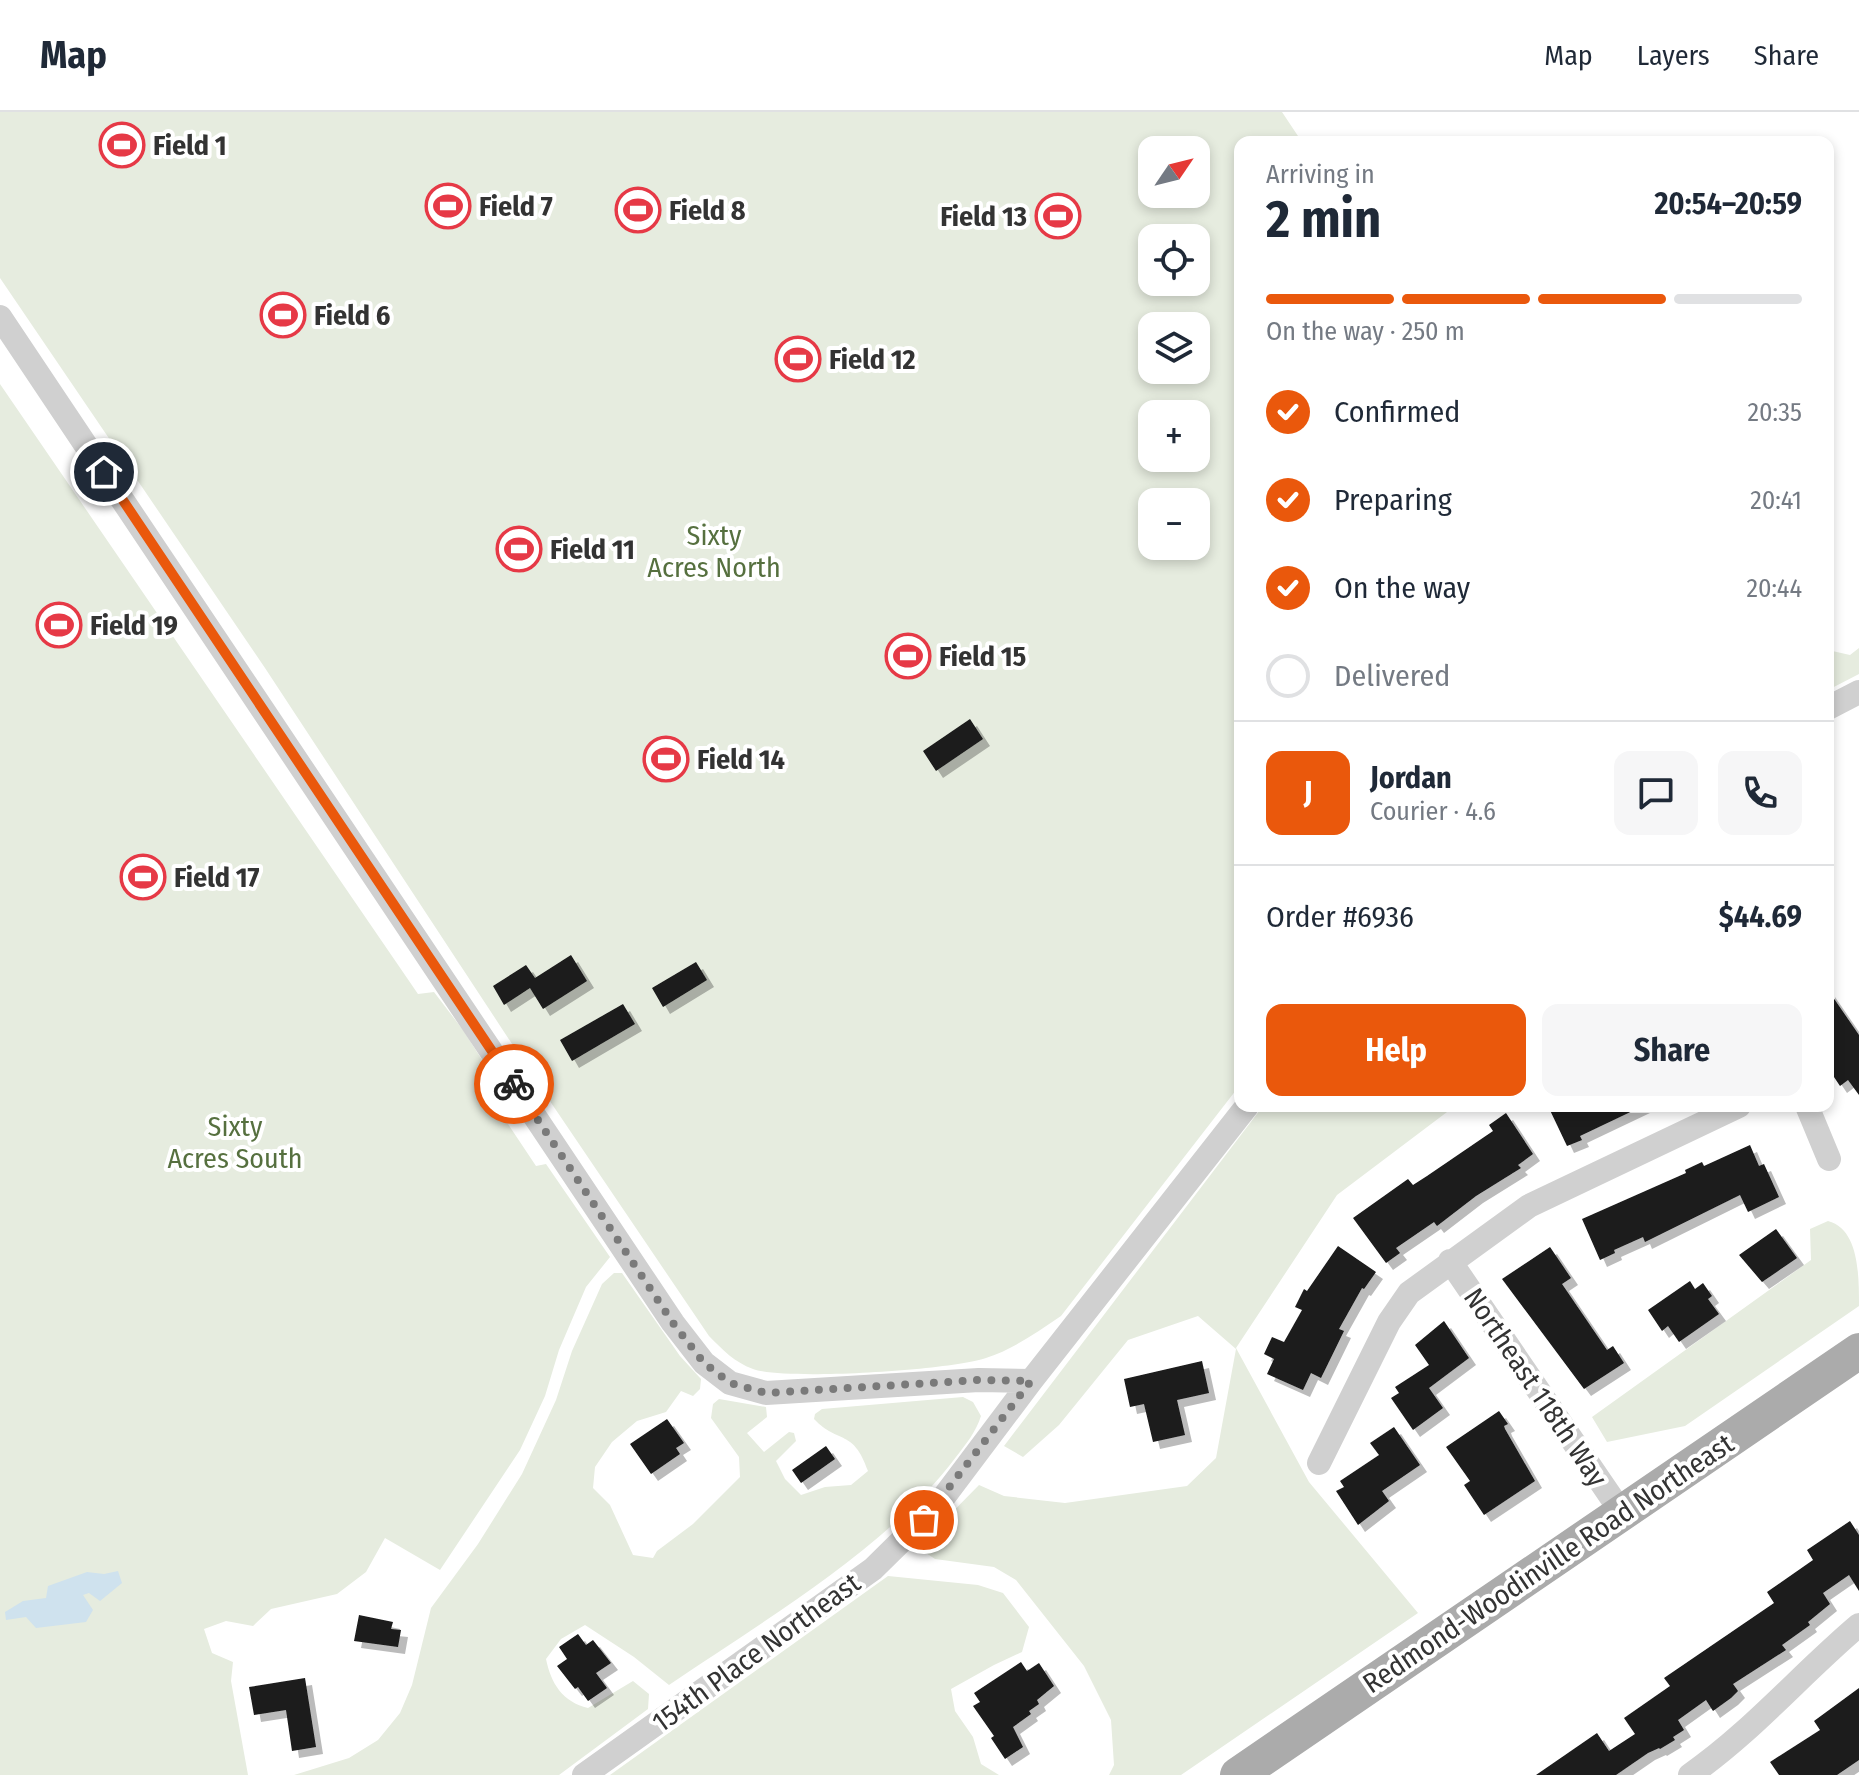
<!DOCTYPE html>
<html lang="en">
<head>
<meta charset="utf-8">
<style>
  body { margin:0; font-family:"Fira Sans Condensed",sans-serif; background:#f6f6f7; color:#1f2937; height:100vh; display:flex; flex-direction:column; font-size:30px; white-space:nowrap }
  * { box-sizing:border-box; margin:0 }
  p { font-size:26px; color:#747a83 }
  .icon { flex:none; width:44px; height:44px; fill:none; stroke:currentColor; stroke-width:2; stroke-linecap:round; stroke-linejoin:round }
  .map { position:relative; flex:1; overflow:hidden }
  .details { position:absolute; left:1234px; top:24px; width:600px; height:976px; display:flex; flex-direction:column; background:#fff; border-radius:16px; box-shadow:0 4px 12px #0003 }
  .details>* { flex:none }
  .needle { width:52px; rotate:55deg }
  .buttons { position:absolute; left:1138px; top:24px; display:grid; gap:16px }
  .buttons a { display:grid; place-items:center; width:72px; height:72px; border-radius:16px; background:#fff; box-shadow:0 4px 12px #0003; font-size:40px }
  .pin { position:absolute; display:grid; place-items:center; width:68px; height:68px; color:#fff; margin:-34px; border:4px solid #fff; border-radius:50%; box-shadow:0 2px 8px #0007 }
  .courier { position:absolute; display:grid; place-items:center; width:80px; height:80px; margin:-40px; border:6px solid #ea580c; border-radius:50%; background:#fff; color:#222; box-shadow:0 2px 10px #0007 }
  .overview em { font-style:normal; font-weight:700 }
  .overview div { display:flex; flex-direction:column-reverse }
  .overview { display:flex; align-items:center; justify-content:space-between; height:136px; padding:0 32px }
  h1 { font-size:52px; font-weight:700; line-height:60px }
  .bar { display:grid; grid-template-columns:repeat(4,1fr); gap:12px 8px; align-content:center; height:96px; padding:0 32px }
  .bar i { height:10px; border-radius:6px; background:#e0e1e3 }
  .bar .selected { background:#ea580c }
  .bar p { grid-column:span 4 }
  .line { display:flex; align-items:center; gap:20px; padding:0 32px; border-top:2px solid #e0e1e3 }
  .line div { flex:1 }
  .round { display:grid; place-items:center; flex:none; width:84px; height:84px; border-radius:16px; background:#f6f6f7 }
  ol { padding:0 32px; list-style:none }
  li { display:flex; align-items:center; gap:24px; height:88px }
  li p { margin-inline-start:auto }
  li .icon { padding:8px; border-radius:50%; background:#ea580c; color:#fff; stroke-width:4 }
  li:last-child { color:#747a83 }
  li i { width:44px; height:44px; border:4px solid #e0e1e3; border-radius:50% }
  .primary-button { display:flex; gap:16px; margin-top:auto; padding:16px 32px }
  .primary-button a { flex:1; height:92px; border-radius:16px; background:#ea580c; color:#fff; font-size:32px; font-weight:700; line-height:92px; text-align:center }
  .primary-button a+a { background:#f6f6f7; color:#1f2937 }
  header { display:flex; align-items:center; gap:48px; box-sizing:border-box; height:112px; padding:0 40px; background:#fff; border-bottom:2px solid #e0e1e3 }
  header strong { font-size:38px }
  nav { display:flex; gap:44px; margin-inline-start:auto; font-size:28px }
  .map>svg:first-child { display:block }
</style>
</head>
<body>
<header>
<strong>Map</strong>
<nav><a>Map</a><a>Layers</a><a>Share</a></nav>
</header>
<div class="map">
<svg width="1859" height="1663" viewBox="0 0 1859 1663">
  <defs>
    <filter id="shadow"><feDropShadow dx="7" dy="7" stdDeviation="0" flood-color="#0004"/></filter>
  </defs>
  <rect width="100%" height="100%" fill="#fff"/>
  <path fill="#e6ecdf" fill-rule="evenodd" d="M0 0H1282L1302 30H1240V973L1061 1204C1037 1220 1014 1237 986 1246 953 1258 784 1269 753 1257 734 1250 723 1238 709 1224L537 970 265 556 0 166ZM1152 38H1196V82H1152ZM1152 126H1196V170H1152ZM1152 214H1196V258H1152ZM1152 302H1196V346H1152ZM1152 390H1196V434H1152Z
    M0 272 418 882 434 880 463 918 505 984 503 998 500 1000 536 1054 546 1052 610 1145 586 1175 559 1238 545 1284 520 1338 440 1458 385 1426 366 1460 337 1482 271 1497 253 1514 226 1509 204 1517 212 1541 233 1550 231 1569 248 1663H0Z
    M1859 536V562L1828 578V538L1850 543Z
    M1263 994H1455L1337 1083 1236 1236 1309 1370 1418 1501 1181 1663H1109L1114 1653 1111 1608 1084 1554 1016 1468 994 1455 935 1447 923 1439 922 1431 979 1373 1004 1384 1065 1391 1187 1374 1216 1346 1236 1237 1198 1204 1128 1228 1059 1313 1023 1345 1004 1334Z
    M1828 1109C1859 1117 1859 1163 1859 1194L1685 1314 1607 1330 1592 1305 1811 1148 1810 1117Z
    M614 1161H622L680 1244 701 1267 700 1277 693 1284 681 1279 666 1300 637 1309 612 1330 595 1355 593 1376 610 1393 633 1443 653 1446 657 1439 693 1412 740 1365 739 1345 711 1306 713 1292 719 1287 766 1295 767 1305 747 1321 764 1340 789 1320 794 1321 796 1329 776 1349 785 1367 801 1383 825 1375 851 1373 868 1359C853 1316 839 1333 814 1307L815 1302 822 1297 963 1285 973 1290 981 1304C976 1320 966 1332 956 1345 888 1436 763 1509 669 1573L634 1545 585 1513 561 1527 546 1547C551 1572 563 1590 588 1596L633 1569 649 1582 648 1597 559 1663H294L349 1646 378 1628 400 1601 412 1573 431 1496 478 1432 522 1362 556 1288 572 1239 602 1172Z
    M888 1464 978 1473 1003 1481 1029 1515 1022 1540 994 1553 951 1577 955 1599 973 1625 981 1652 999 1663H610Z"/>
  <path fill="#cfe2ee" d="M118 1459 122 1471 100 1489 89 1481 83 1483 93 1498 86 1510 36 1516 26 1505 6 1508 5 1500 23 1489 46 1486 48 1474 87 1460 104 1462Z"/>
  <path fill="#1a1a1a" filter="url(#shadow)" d="M970 607 983 627 936 659 923 639Z
    M571 843 587 869 543 897 530 876 504 893 493 874 526 853 535 866Z
    M696 850 707 868 663 895 652 876Z
    M1828 878 1859 923V983L1848 968 1840 974 1828 956Z
    M623 892 635 912 572 949 560 928Z
    M1548 994H1643L1580 1024 1582 1028 1567 1034Z
    M1506 1001 1533 1042 1518 1053 1521 1056 1476 1084 1437 1114 1434 1110 1396 1136 1400 1141 1386 1151 1353 1106 1408 1067 1413 1073 1427 1064 1493 1019 1489 1013Z
    M1750 1033 1759 1054 1764 1052 1779 1085 1748 1100 1740 1083 1645 1130 1643 1125 1614 1138 1615 1141 1600 1148 1582 1107 1686 1061 1685 1058 1702 1050 1704 1054Z
    M1776 1117 1797 1146 1762 1170 1739 1143Z
    M1338 1134 1376 1160 1364 1177 1362 1176 1339 1217 1344 1219 1321 1266 1311 1261 1303 1278 1267 1262 1274 1247 1264 1242 1272 1225 1284 1230 1302 1198 1295 1195 1304 1177 1307 1179Z
    M1550 1135 1571 1166 1562 1172 1607 1238 1613 1234 1624 1251 1584 1277 1502 1167Z
    M1690 1169 1695 1177 1703 1171 1712 1184 1708 1187 1719 1202 1679 1230 1668 1214 1662 1219 1648 1198Z
    M1444 1209 1469 1246 1429 1276 1443 1296 1413 1318 1391 1286 1399 1281 1395 1275 1429 1253 1415 1233Z
    M1202 1249 1209 1281 1177 1288 1185 1323 1153 1330 1144 1292 1130 1295 1124 1267Z
    M1499 1299 1508 1312 1504 1314 1505 1317 1535 1369 1484 1403 1464 1373 1470 1369 1446 1335Z
    M667 1307 684 1331 676 1336 680 1342 651 1362 630 1332Z
    M1394 1315 1420 1353 1382 1379 1389 1389 1358 1413 1336 1379 1344 1375 1340 1369 1379 1343 1370 1331Z
    M826 1334 835 1347 801 1371 792 1358Z
    M1850 1409 1859 1423V1479L1849 1463 1823 1481 1830 1492 1808 1510 1810 1513 1782 1533 1786 1538 1733 1572 1738 1579 1731 1586 1713 1599 1706 1588 1678 1608 1684 1618 1673 1625 1675 1628 1660 1637 1659 1636 1648 1641 1616 1663H1536L1597 1621 1609 1639 1635 1622 1624 1606 1670 1574 1664 1566 1774 1491 1767 1480 1813 1448 1807 1438Z
    M359 1503 393 1510 391 1517 401 1518 398 1535 354 1529Z
    M578 1522 586 1533 593 1528 611 1551 596 1561 607 1576 588 1589 578 1575 575 1577 557 1554 567 1547 559 1535Z
    M1021 1550 1027 1559 1039 1551 1054 1574 1037 1588 1039 1592 1029 1599 1031 1602 1013 1615 1023 1635 1005 1647 991 1626 994 1624 973 1594 980 1590 974 1581Z
    M305 1566 316 1635 292 1639 286 1598 254 1603 249 1575Z
    M1859 1576V1648L1837 1663H1779L1770 1650 1820 1618 1814 1609Z"/>
  <g fill="none" stroke-linecap="round" stroke-linejoin="round">
    <path stroke="#d0d0d0" stroke-width="24" d="M0 205 673 1211 704 1251 730 1271 766 1281 979 1268 1031 1269
      M1828 596 1859 580
      M1807 994 1829 1047
      M1450 1149 1622 1401
      M1319 1351 1389 1210 1409 1181 1529 1094 1739 994
      M584 1663 873 1457 937 1394 1031 1269 1247 994
      M1690 1663C1752 1620 1802 1561 1859 1513"/>
    <path stroke="#ababab" stroke-width="36" d="M1238 1663 1859 1239"/>
  </g>
  <g fill="none" stroke-linecap="round" stroke-linejoin="round">
    <path stroke="#7a7a7a" stroke-width="8" stroke-dasharray="0 14.4" d="M514 972 673 1211 704 1251 730 1271 766 1281 979 1268 1031 1269 924 1408"/>
    <path stroke="#ea580c" stroke-width="10" d="M104 360 514 972"/>
  </g>
  <defs>
    <g id="stadium-ring" transform="scale(2.3)"><circle r="9.5" fill="#fff" stroke="#e63946" stroke-width="1.5"/><path d="M0-5a6.5 5 0 1 0 0 10a6.5 5 0 1 0 0-10ZM-3.5-1.8h7v3.6h-7Z" fill="#e63946"/></g>
  </defs>
  <g fill-rule="evenodd">
    <use href="#stadium-ring" x="122" y="33"/>
    <use href="#stadium-ring" x="448" y="94"/>
    <use href="#stadium-ring" x="638" y="98"/>
    <use href="#stadium-ring" x="1058" y="104"/>
    <use href="#stadium-ring" x="283" y="203"/>
    <use href="#stadium-ring" x="798" y="247"/>
    <use href="#stadium-ring" x="519" y="437"/>
    <use href="#stadium-ring" x="59" y="513"/>
    <use href="#stadium-ring" x="908" y="544"/>
    <use href="#stadium-ring" x="666" y="647"/>
    <use href="#stadium-ring" x="143" y="765"/>
  </g>
  <g text-anchor="middle" stroke-width="8" stroke-linejoin="round" paint-order="stroke">
    <g font-size="28" font-weight="bold" fill="#333" stroke="#fff" text-anchor="start">
      <text x="153" y="43">Field 1</text>
      <text x="479" y="104">Field 7</text>
      <text x="669" y="108">Field 8</text>
      <text x="1027" y="114" text-anchor="end">Field 13</text>
      <text x="314" y="213">Field 6</text>
      <text x="829" y="257">Field 12</text>
      <text x="550" y="447">Field 11</text>
      <text x="90" y="523">Field 19</text>
      <text x="939" y="554">Field 15</text>
      <text x="697" y="657">Field 14</text>
      <text x="174" y="775">Field 17</text>
    </g>
    <g font-size="28" fill="#56703f" stroke="#fff">
      <text x="714" y="433">Sixty<tspan x="714" dy="32">Acres North</tspan></text>
      <text x="235" y="1024">Sixty<tspan x="235" dy="32">Acres South</tspan></text>
    </g>
    <g font-size="28" fill="#333" stroke="#fff">
      <text transform="translate(1536 1275) rotate(56)" y="10">Northeast 118th Way</text>
      <text transform="translate(1548 1451) rotate(-34)" y="10">Redmond-Woodinville Road Northeast</text>
      <text transform="translate(756 1540) rotate(-36)" y="10">154th Place Northeast</text>
    </g>
  </g>
</svg>
<div class="buttons">
<a><svg class="needle" viewBox="-14 -14 28 28"><path d="M0-13l5 13h-10z" fill="#e53935"/><path d="M0 13l5-13h-10z" fill="#747a83"/></svg></a>
<a><svg class="icon" aria-label="locate" viewBox="0 0 24 24"><circle cx="12" cy="12" r="6"/><path d="M12 2v4M12 18v4M2 12h4M18 12h4"/></svg></a>
<a><svg class="icon" aria-label="layers" viewBox="0 0 24 24"><path d="M12 4l9 5-9 5-9-5zM3 14l9 5 9-5"/></svg></a>
<a>+</a>
<a>−</a>
</div>
<div class="pin" style="left:924px;top:1408px;background:#ea580c"><svg class="icon" aria-label="bag" viewBox="0 0 24 24"><path d="M5 8h14l-1 12H6zM9 8a3 3 0 0 1 6 0"/></svg></div>
<div class="pin" style="left:104px;top:360px;background:#1f2937"><svg class="icon" aria-label="home" viewBox="0 0 24 24"><path d="M3 11l9-7 9 7M6 9v11h12V9"/></svg></div>
<div class="courier" style="left:514px;top:972px"><svg class="icon" aria-label="bike" viewBox="0 0 24 24"><circle cx="6" cy="16" r="4"/><circle cx="18" cy="16" r="4"/><path d="M6 16l4-8h5l3 8M10 8l3 8H6M13 5h3"/></svg></div>
<section class="details">
<div class="overview"><div><h1>2 min</h1><p>Arriving in</p></div><em>20:54–20:59</em></div>
<div class="bar"><i class="selected"></i><i class="selected"></i><i class="selected"></i><i></i><p>On the way · 250 m</p></div>
<ol>
<li><svg class="icon" aria-label="check" viewBox="0 0 24 24"><path d="M5 12l5 5 9-10"/></svg>Confirmed<p>20:35</p></li>
<li><svg class="icon" aria-label="check" viewBox="0 0 24 24"><path d="M5 12l5 5 9-10"/></svg>Preparing<p>20:41</p></li>
<li><svg class="icon" aria-label="check" viewBox="0 0 24 24"><path d="M5 12l5 5 9-10"/></svg>On the way<p>20:44</p></li>
<li><i></i>Delivered</li>
</ol>
<div class="line" style="height:144px"><b class="round" style="background:#ea580c;color:#fff">J</b><div><b>Jordan</b><p>Courier · 4.6</p></div><a class="round"><svg class="icon" aria-label="chat" viewBox="0 0 24 24"><path d="M4 5h16v11H9l-5 4z"/></svg></a><a class="round"><svg class="icon" aria-label="phone" viewBox="0 0 24 24"><path d="M5 4h4l2 5-3 2q2 4 5 5l2-3 5 2v4C11 20 4 13 5 4z"/></svg></a></div>
<div class="line" style="height:104px"><div>Order #6936</div><b>$44.69</b></div>
<div class="primary-button"><a>Help</a><a>Share</a></div>
</section>
</div>
</body>
</html>
